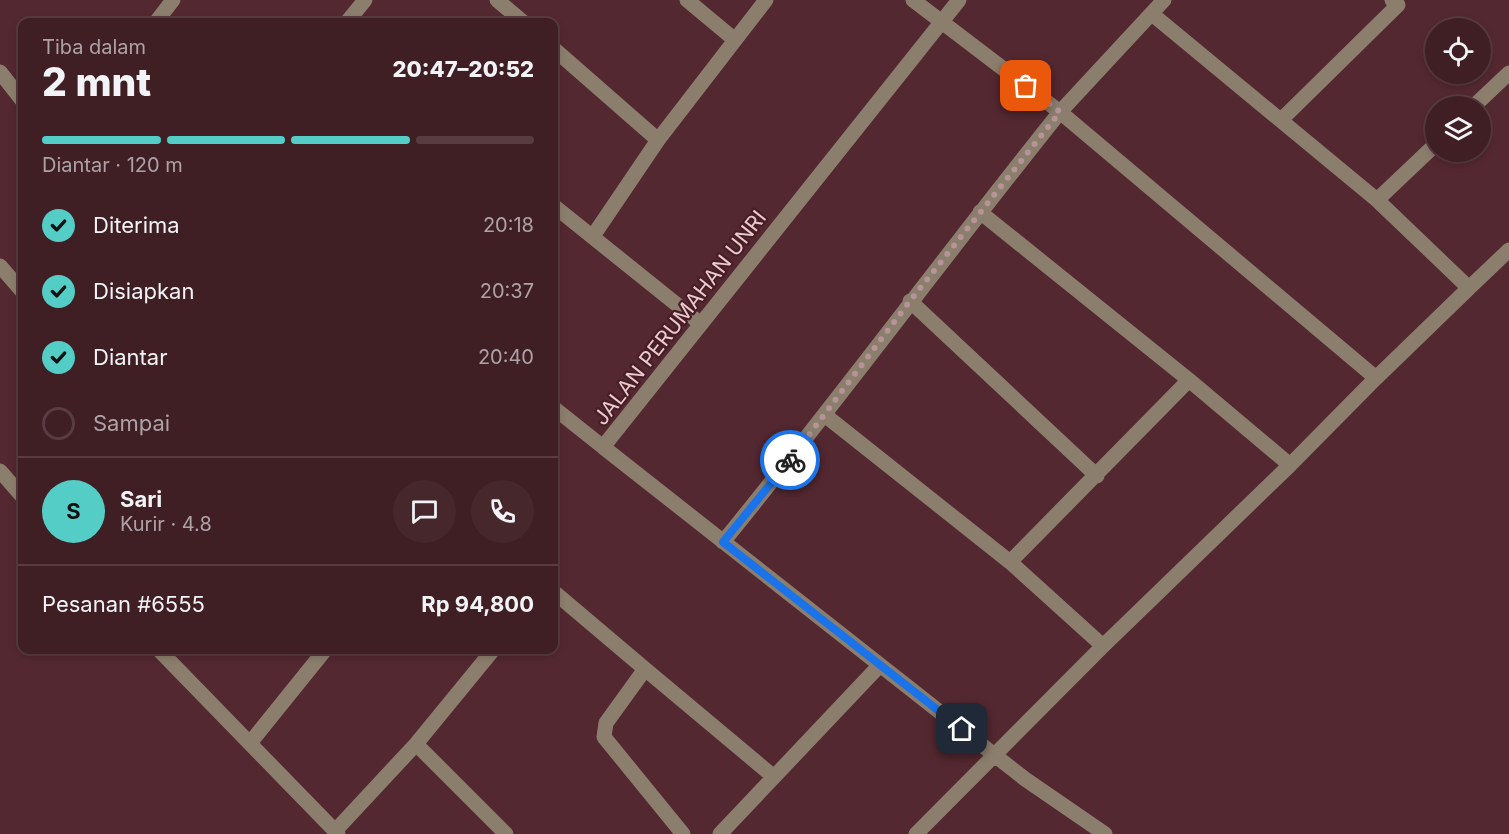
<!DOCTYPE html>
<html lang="id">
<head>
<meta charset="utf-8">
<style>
  body { margin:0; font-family:Inter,sans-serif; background:#46272c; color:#f1f3f6; height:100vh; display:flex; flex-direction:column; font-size:22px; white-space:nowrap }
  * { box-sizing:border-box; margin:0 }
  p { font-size:20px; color:#ada2a6 }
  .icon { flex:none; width:33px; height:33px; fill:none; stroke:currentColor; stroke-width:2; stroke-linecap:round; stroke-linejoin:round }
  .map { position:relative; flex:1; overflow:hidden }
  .panel { position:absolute; left:18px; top:18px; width:540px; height:636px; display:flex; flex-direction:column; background:#3f1e24; border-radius:12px; box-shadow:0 3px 9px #0003,0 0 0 2px #583c41 }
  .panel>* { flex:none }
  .controls { position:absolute; left:1425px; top:18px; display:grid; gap:12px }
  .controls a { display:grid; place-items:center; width:66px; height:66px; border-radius:50%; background:#3f1e24; box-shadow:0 3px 9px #0003,0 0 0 2px #583c41; font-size:30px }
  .pin { position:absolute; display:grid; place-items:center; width:51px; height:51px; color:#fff; margin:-26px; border-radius:12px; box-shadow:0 3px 9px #0006 }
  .courier { position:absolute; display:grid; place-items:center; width:60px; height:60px; margin:-30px; border:4px solid #1a73e8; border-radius:50%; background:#fff; color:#222; box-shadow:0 2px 8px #0007 }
  .overview em { font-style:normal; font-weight:800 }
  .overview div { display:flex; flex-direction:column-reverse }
  .overview { display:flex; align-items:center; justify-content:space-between; height:102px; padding:0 24px }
  h1 { font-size:39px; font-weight:800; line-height:45px }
  .bar { display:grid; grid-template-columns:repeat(4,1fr); gap:9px 6px; align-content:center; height:72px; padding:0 24px }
  .bar i { height:8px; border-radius:4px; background:#583c41 }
  .bar .active { background:#54cdc7 }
  .bar p { grid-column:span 4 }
  .line { display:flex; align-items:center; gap:15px; padding:0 24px; border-top:2px solid #583c41 }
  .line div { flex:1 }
  .round { display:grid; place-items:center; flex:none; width:63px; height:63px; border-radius:32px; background:#46272c }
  ol { padding:0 24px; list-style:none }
  li { display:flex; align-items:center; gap:18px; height:66px }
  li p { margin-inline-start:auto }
  li .icon { padding:6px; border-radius:50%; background:#54cdc7; color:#111; stroke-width:4 }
  li:last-child { color:#ada2a6 }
  li i { width:33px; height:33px; border:3px solid #583c41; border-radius:50% }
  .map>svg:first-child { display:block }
</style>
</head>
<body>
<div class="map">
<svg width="1509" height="834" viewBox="0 0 1509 834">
  <rect width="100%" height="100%" fill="#542830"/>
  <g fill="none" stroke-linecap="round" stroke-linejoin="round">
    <path stroke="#8c7e6d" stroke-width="15" d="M497 0 523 22
      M687 0 735 40
      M959 0 603 447 1025 779 1105 834
      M1164 0 1060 112 1376 378 1290 465
      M1152 14 1377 200 1469 288 1376 378
      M156 22 173 0
      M347 22 365 0
      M554 49 658 140
      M0 72 22 100
      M1474 106 1509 73
      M1282 119 1398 5 1392 0
      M1377 200 1436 144
      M554 206 701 324
      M980 212 1189 380
      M593 236 658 140 766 0
      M0 266 22 291
      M1469 288 1509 250
      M910 301 1097 476
      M554 408 603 447
      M826 416 1010 562 1103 646
      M0 471 22 496
      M723 542C838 401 946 254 1060 112L913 0
      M554 592 645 669
      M159 650 338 834
      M250 743 325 650
      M416 744 506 834
      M335 831 416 744 493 650
      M683 834 604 737 606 723 645 669 774 777
      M720 834 880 665
      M916 834 1103 646 1290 465 1189 380 1010 562"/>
  </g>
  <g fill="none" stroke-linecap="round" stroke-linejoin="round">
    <path stroke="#b59397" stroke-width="6" stroke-dasharray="0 10.8" d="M790 460 910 301 1060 112 1026 86"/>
    <path stroke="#1a73e8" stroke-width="8" d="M790 460 723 542 962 729"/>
  </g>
  <g text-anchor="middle" stroke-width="4.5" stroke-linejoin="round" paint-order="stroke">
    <g font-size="21" fill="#e9cccf" stroke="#481d26">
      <text transform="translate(680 318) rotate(-52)" y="7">JALAN PERUMAHAN UNRI</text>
    </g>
  </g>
</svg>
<div class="controls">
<a><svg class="icon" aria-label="locate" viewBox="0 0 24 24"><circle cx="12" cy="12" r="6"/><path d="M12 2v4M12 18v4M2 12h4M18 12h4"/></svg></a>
<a><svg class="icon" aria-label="layers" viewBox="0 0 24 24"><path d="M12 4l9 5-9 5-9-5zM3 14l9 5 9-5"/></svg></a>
</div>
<div class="pin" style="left:1026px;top:86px;background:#ea580c"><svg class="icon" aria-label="bag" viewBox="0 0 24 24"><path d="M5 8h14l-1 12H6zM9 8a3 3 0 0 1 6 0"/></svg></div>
<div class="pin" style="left:962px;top:729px;background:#1f2937"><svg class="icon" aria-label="home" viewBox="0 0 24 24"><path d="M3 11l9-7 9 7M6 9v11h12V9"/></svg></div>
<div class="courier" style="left:790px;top:460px"><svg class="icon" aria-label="bike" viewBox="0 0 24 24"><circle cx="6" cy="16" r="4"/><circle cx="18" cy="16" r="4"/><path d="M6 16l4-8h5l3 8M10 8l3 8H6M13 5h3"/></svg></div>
<section class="panel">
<div class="overview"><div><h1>2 mnt</h1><p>Tiba dalam</p></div><em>20:47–20:52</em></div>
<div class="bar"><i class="active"></i><i class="active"></i><i class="active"></i><i></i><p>Diantar · 120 m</p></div>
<ol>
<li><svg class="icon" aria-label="check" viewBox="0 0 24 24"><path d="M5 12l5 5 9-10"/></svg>Diterima<p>20:18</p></li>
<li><svg class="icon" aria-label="check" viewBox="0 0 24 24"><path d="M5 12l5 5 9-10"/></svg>Disiapkan<p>20:37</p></li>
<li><svg class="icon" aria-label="check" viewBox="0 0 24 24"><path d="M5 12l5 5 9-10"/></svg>Diantar<p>20:40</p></li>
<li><i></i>Sampai</li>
</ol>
<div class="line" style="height:108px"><b class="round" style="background:#54cdc7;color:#111">S</b><div><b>Sari</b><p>Kurir · 4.8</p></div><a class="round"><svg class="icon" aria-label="chat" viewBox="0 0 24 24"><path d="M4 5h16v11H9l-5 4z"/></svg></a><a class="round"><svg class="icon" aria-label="phone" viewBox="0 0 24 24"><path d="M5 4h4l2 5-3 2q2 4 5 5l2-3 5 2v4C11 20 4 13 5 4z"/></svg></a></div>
<div class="line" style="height:78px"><div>Pesanan #6555</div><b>Rp 94,800</b></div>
</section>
</div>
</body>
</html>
